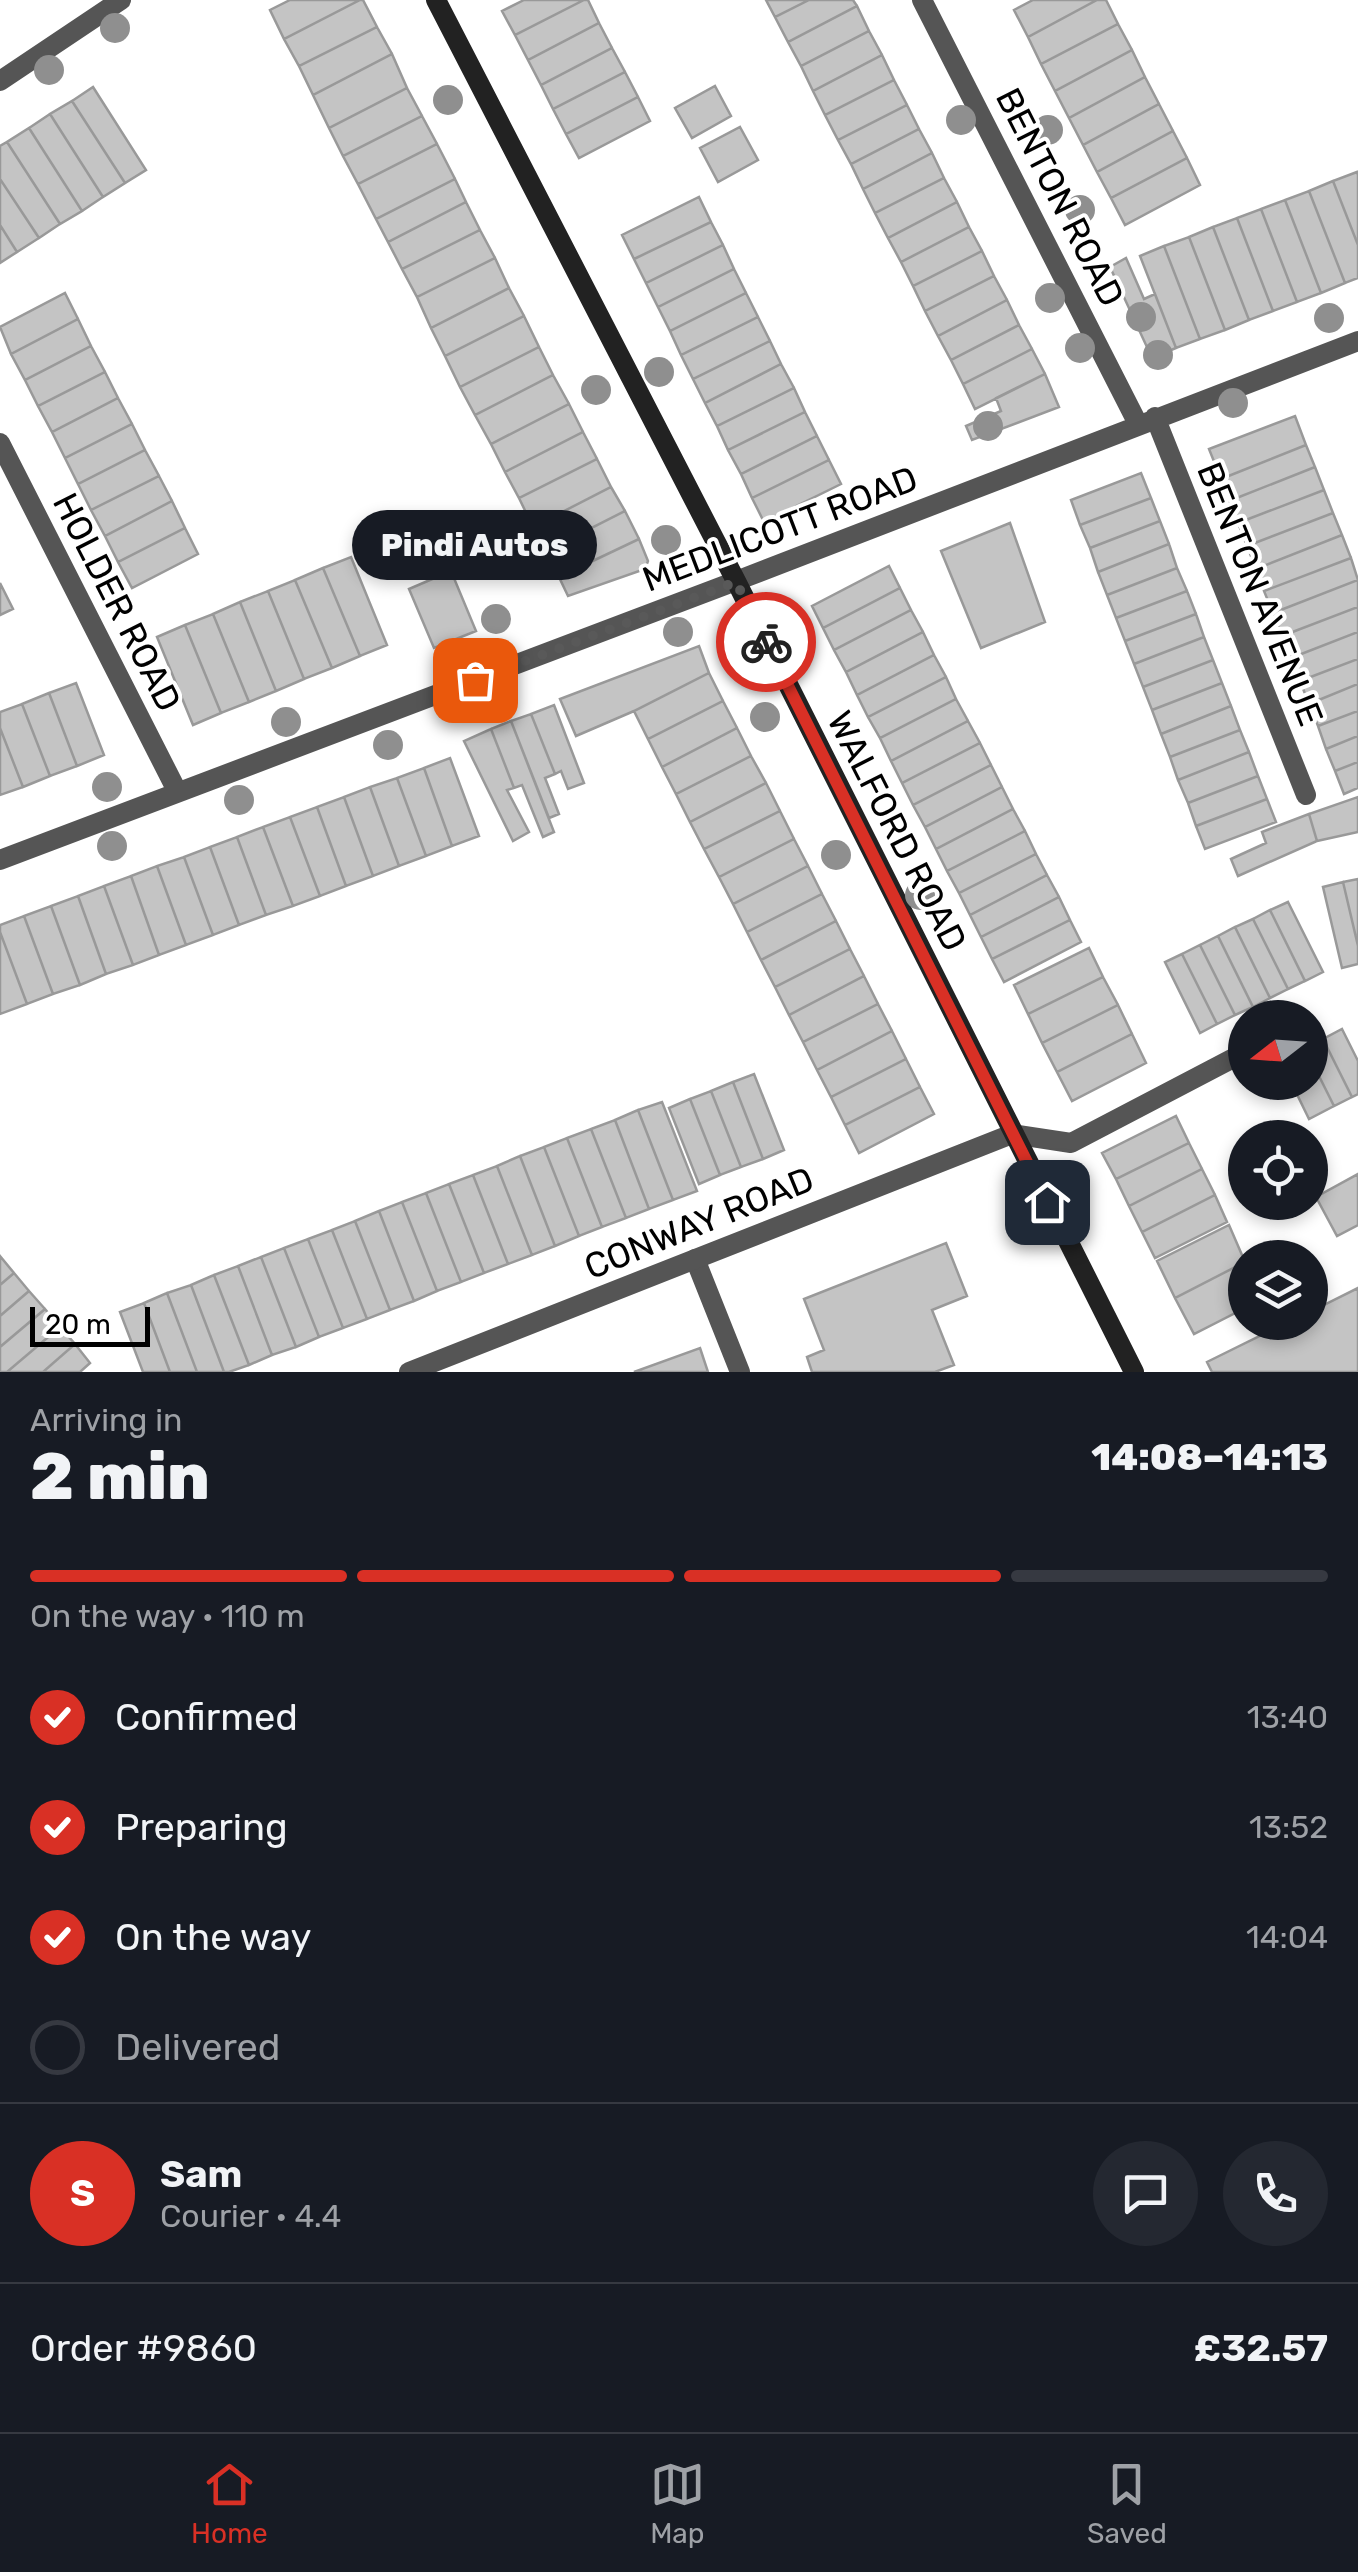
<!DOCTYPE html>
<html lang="en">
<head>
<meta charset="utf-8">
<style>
  body { margin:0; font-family:Rubik,sans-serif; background:#242831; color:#f1f3f6; height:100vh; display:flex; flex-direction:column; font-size:38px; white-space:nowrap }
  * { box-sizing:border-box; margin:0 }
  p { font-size:32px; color:#9ea1a6 }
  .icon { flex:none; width:55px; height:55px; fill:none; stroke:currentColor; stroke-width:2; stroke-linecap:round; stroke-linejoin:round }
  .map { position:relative; height:1372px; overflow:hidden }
  .panel { display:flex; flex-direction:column; background:#171b24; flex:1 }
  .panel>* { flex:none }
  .needle { width:65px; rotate:253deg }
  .buttons { position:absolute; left:1228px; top:1000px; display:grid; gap:20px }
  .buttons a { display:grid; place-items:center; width:100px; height:100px; border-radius:50%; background:#171b24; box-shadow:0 5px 15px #0003; font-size:50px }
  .scale { position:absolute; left:30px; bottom:25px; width:120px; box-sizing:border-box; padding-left:10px; border:5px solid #000; border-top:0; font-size:28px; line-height:35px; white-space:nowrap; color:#000; -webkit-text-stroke:8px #fff; paint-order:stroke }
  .pin { position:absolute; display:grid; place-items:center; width:85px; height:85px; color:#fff; margin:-42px; border-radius:20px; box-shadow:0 5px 15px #0006 }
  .courier { position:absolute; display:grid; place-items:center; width:100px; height:100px; margin:-50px; border:8px solid #d93025; border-radius:50%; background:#fff; color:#222; box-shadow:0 2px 12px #0007 }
  .bubble { position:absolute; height:70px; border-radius:35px; background:#171b24; box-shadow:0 5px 15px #0003; font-size:32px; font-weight:800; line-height:70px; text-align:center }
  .head em { font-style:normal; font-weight:800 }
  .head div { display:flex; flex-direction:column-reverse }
  .head { display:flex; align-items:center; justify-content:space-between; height:170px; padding:0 30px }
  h1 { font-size:65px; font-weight:800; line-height:75px }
  .bar { display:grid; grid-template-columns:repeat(4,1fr); gap:15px 10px; align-content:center; height:120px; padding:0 30px }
  .bar i { height:12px; border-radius:8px; background:#363941 }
  .bar .selected { background:#d93025 }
  .bar p { grid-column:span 4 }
  .line { display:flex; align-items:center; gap:25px; padding:0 30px; border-top:2px solid #363941 }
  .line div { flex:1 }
  .round { display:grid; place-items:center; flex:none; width:105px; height:105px; border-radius:52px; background:#242831 }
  ol { padding:0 30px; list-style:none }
  li { display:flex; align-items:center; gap:30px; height:110px }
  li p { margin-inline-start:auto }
  li .icon { padding:10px; border-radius:50%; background:#d93025; color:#fff; stroke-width:4 }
  li:last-child { color:#9ea1a6 }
  li i { width:55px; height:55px; border:5px solid #363941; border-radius:50% }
  .tabs { display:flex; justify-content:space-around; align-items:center; height:140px; border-top:2px solid #363941; background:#171b24; font-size:28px; color:#9ea1a6 }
  .tabs a { display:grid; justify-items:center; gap:5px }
  .tabs .selected { color:#d93025 }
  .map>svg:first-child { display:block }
</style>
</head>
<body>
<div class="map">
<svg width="1358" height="1372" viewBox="0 0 1358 1372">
  <rect width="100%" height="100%" fill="#fff"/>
  <path fill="#c4c4c4" stroke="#999" stroke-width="2.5" d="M290 0H360L284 39 270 10Z
    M360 0H363L377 27 299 66 284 39Z
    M524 0H584L515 35 502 11Z
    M584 0H588L599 23 528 60 515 35Z
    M766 0H809L775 17Z
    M809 0H853L857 6 788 42 775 17Z
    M1033 0H1097L1028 37 1014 10Z
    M1097 0H1106L1118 24 1041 64 1028 37Z
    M857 6 869 31 801 66 788 42Z
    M599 23 612 48 541 85 528 60Z
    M1118 24 1132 50 1055 91 1041 64Z
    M377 27 392 54 313 95 299 66Z
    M869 31 882 55 813 91 801 66Z
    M612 48 625 72 553 109 541 85Z
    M1132 50 1145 77 1069 118 1055 91Z
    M392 54 407 88 329 128 313 95Z
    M882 55 894 80 825 115 813 91Z
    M625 72 638 97 566 134 553 109Z
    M1145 77 1159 104 1083 145 1069 118Z
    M894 80 907 105 838 140 825 115Z
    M715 86 731 116 692 138 675 108Z
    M93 87 146 170 125 183 72 101Z
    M407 88 422 116 343 156 329 128Z
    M638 97 650 121 579 158 566 134Z
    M72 101 125 183 103 197 50 114Z
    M1159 104 1173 131 1097 172 1083 145Z
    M907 105 919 129 851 164 838 140Z
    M50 114 103 197 82 211 29 128Z
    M422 116 437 144 358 184 343 156Z
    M740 127 758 160 718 182 700 148Z
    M29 128 82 211 60 224 7 142Z
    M919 129 932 153 863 189 851 164Z
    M1173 131 1187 158 1111 198 1097 172Z
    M7 142 60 224 39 238 0 179V146Z
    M437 144 455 179 376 219 358 184Z
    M932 153 944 178 875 213 863 189Z
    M1187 158 1200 185 1125 225 1111 198Z
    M1357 172 1358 175V245L1333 181Z
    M944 178 957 202 888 238 875 213Z
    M0 179 39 238 17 252 0 225Z
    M455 179 466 202 388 242 376 219Z
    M1333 181 1358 245V278L1345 283 1309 191Z
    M1309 191 1345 283 1321 293 1285 200Z
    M699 197 711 222 634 259 622 235Z
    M1285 200 1321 293 1297 302 1261 209Z
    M466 202 480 230 402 269 388 242Z
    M957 202 969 227 901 262 888 238Z
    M1261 209 1297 302 1273 311 1237 218Z
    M1237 218 1273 311 1249 320 1213 227Z
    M711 222 723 245 646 283 634 259Z
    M0 225 17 252 0 263Z
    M969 227 982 251 913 286 901 262Z
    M1213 227 1249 320 1225 330 1189 237Z
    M480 230 495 258 417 297 402 269Z
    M1189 237 1225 330 1200 339 1164 246Z
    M723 245 734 269 658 307 646 283Z
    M1164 246 1200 339 1176 348 1140 256Z
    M982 251 994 276 925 311 913 286Z
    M495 258 509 288 431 328 417 297Z
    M1126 258 1144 299 1155 294 1176 348 1152 358 1110 267Z
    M734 269 746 293 670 331 658 307Z
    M994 276 1007 300 938 336 925 311Z
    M509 288 524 316 445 356 431 328Z
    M65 293 78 319 11 354 0 327Z
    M746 293 758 317 681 355 670 331Z
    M1007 300 1019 325 951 360 938 336Z
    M524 316 539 347 460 387 445 356Z
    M758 317 770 341 693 379 681 355Z
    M78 319 91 346 25 380 11 354Z
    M1019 325 1032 349 963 384 951 360Z
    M770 341 781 364 705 403 693 379Z
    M91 346 105 372 38 406 25 380Z
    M539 347 553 375 475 415 460 387Z
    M1032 349 1045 374 975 409 963 384Z
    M781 364 794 388 717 426 705 403Z
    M105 372 118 398 52 432 38 406Z
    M1045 374 1059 407 972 440 966 426 1001 411 996 398Z
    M553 375 569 404 491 444 475 415Z
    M794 388 805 412 728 450 717 426Z
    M118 398 132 424 65 458 52 432Z
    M569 404 583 432 505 472 491 444Z
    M805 412 817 436 741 474 728 450Z
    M1295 416 1306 445 1221 479 1209 449Z
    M132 424 145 450 78 484 65 458Z
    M583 432 597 459 519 498 505 472Z
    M817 436 829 460 752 498 741 474Z
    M1306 445 1315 467 1229 501 1221 479Z
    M145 450 159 476 91 510 78 484Z
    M597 459 611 487 533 527 519 498Z
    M829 460 841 484 764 522 752 498Z
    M1315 467 1324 490 1238 523 1229 501Z
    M1141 473 1151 498 1080 525 1071 500Z
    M159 476 172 501 105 536 91 510Z
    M611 487 625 511 546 551 533 527Z
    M1324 490 1333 513 1247 546 1238 523Z
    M1151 498 1160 521 1090 548 1080 525Z
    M172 501 185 528 118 562 105 536Z
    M625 511 639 539 559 577 546 551Z
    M1333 513 1342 535 1256 569 1247 546Z
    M1160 521 1169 544 1098 572 1090 548Z
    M1010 523 1045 622 981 648 941 551Z
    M185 528 198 554 132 588 118 562Z
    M1342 535 1351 558 1264 591 1256 569Z
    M639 539 648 561 645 569 568 596 559 577Z
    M1169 544 1177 568 1107 595 1098 572Z
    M351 557 387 645 360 656 323 568Z
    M1351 558 1358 580 1273 613 1264 591Z
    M889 566 900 588 823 628 812 606Z
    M323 568 360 656 332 668 295 580Z
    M1177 568 1187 591 1116 618 1107 595Z
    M451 571 476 631 434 648 409 589Z
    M295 580 332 668 304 679 268 591Z
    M1358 580V607L1282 636 1273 613Z
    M0 583 13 609 0 615Z
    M900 588 911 610 834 650 823 628Z
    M268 591 304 679 276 691 240 602Z
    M1187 591 1196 614 1125 641 1116 618Z
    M240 602 276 691 249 702 213 614Z
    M1358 607V632L1291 658 1282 636Z
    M911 610 923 632 846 672 834 650Z
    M213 614 249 702 221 713 185 625Z
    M1196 614 1204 637 1134 664 1125 641Z
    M185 625 221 713 193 725 157 637Z
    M923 632 934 655 857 695 846 672Z
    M1358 632V659L1300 681 1291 658Z
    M1204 637 1213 660 1143 687 1134 664Z
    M699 646 709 673 634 711 576 736 560 699Z
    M934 655 946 677 868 717 857 695Z
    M1358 659V684L1309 704 1300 681Z
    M1213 660 1222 683 1152 710 1143 687Z
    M709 673 723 701 648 739 634 711Z
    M946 677 956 699 880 738 868 717Z
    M76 683 104 755 77 766 49 693Z
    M1222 683 1231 706 1161 734 1152 710Z
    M1358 684V711L1318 726 1309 704Z
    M49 693 77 766 50 776 22 704Z
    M956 699 968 721 891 761 880 738Z
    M723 701 737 728 662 767 648 739Z
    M22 704 50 776 23 787 0 728V712Z
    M554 705 584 783 568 789 561 771 555 774 531 714Z
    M1231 706 1240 730 1170 757 1161 734Z
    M1358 711V736L1326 749 1318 726Z
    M531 714 555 774 545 778 559 814 549 818 511 721Z
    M511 721 554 832 543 837 522 785 514 788 491 729Z
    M968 721 980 743 902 783 891 761Z
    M0 728 23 787 0 795Z
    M737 728 751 756 676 794 662 767Z
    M491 729 514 788 507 790 529 832 513 841 464 741Z
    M1240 730 1249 752 1178 780 1170 757Z
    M1358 736V762L1335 771 1326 749Z
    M980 743 991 765 913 805 902 783Z
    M1249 752 1258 776 1188 803 1178 780Z
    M751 756 766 783 690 822 676 794Z
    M450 758 479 836 452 846 424 768Z
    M1358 762V788L1344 794 1335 771Z
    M991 765 1002 787 925 827 913 805Z
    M424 768 452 846 426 856 397 778Z
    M1258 776 1267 799 1196 826 1188 803Z
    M397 778 426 856 399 866 370 787Z
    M766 783 780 811 704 849 690 822Z
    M370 787 399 866 373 876 344 797Z
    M1002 787 1013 809 936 849 925 827Z
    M344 797 373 876 346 886 317 807Z
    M1358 797V832L1317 841 1309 814Z
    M1267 799 1276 822 1205 849 1196 826Z
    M317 807 346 886 320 896 290 817Z
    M1013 809 1025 831 947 871 936 849Z
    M780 811 794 839 719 877 704 849Z
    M1309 814 1317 841 1238 876 1231 859 1266 843 1262 832Z
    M290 817 320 896 293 906 263 827Z
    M263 827 293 906 266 915 237 837Z
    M1025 831 1036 854 959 893 947 871Z
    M237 837 266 915 239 925 210 847Z
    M794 839 808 866 733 904 719 877Z
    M210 847 239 925 213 935 184 857Z
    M1036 854 1047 875 970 915 959 893Z
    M184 857 213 935 186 945 157 866Z
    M157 866 186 945 159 955 131 876Z
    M808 866 822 894 747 932 733 904Z
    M1047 875 1059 897 981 937 970 915Z
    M131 876 159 955 133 965 104 886Z
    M1358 879V946L1343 882Z
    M1343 882 1358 946V964L1342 968 1323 887Z
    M104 886 133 965 106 974 78 896Z
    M822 894 836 921 761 960 747 932Z
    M78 896 106 974 80 985 51 906Z
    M1059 897 1070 920 992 959 981 937Z
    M1288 902 1323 972 1305 981 1270 910Z
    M51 906 80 985 53 994 24 916Z
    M1270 910 1305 981 1288 989 1253 919Z
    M24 916 53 994 27 1004 0 932V925Z
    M1253 919 1288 989 1270 998 1235 927Z
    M1070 920 1081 942 1004 982 992 959Z
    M836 921 850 949 775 987 761 960Z
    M1235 927 1270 998 1253 1007 1218 936Z
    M0 932 27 1004 0 1014Z
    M1218 936 1253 1007 1235 1015 1200 945Z
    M1200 945 1235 1015 1217 1024 1182 954Z
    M1089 948 1103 977 1028 1014 1014 985Z
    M850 949 864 976 789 1015 775 987Z
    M1182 954 1217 1024 1200 1033 1165 962Z
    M864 976 878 1004 803 1042 789 1015Z
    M1103 977 1118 1005 1042 1043 1028 1014Z
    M878 1004 892 1031 817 1070 803 1042Z
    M1118 1005 1132 1034 1057 1072 1042 1043Z
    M1342 1029 1358 1061V1094L1352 1097 1323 1039Z
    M892 1031 906 1059 831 1097 817 1070Z
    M1132 1034 1146 1063 1072 1101 1057 1072Z
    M1323 1039 1352 1097 1334 1106 1310 1058V1045Z
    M1310 1058 1334 1106 1309 1119 1291 1082H1310Z
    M906 1059 920 1087 845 1125 831 1097Z
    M754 1074 784 1150 763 1159 733 1082Z
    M733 1082 763 1159 741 1167 711 1091Z
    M920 1087 934 1114 859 1153 845 1125Z
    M711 1091 741 1167 720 1175 690 1099Z
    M690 1099 720 1175 699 1184 669 1108Z
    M662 1102 697 1191 673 1200 638 1110Z
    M638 1110 673 1200 649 1209 615 1120Z
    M1176 1116 1189 1143 1116 1179 1102 1153Z
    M615 1120 649 1209 626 1218 591 1129Z
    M591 1129 626 1218 602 1227 567 1138Z
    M567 1138 602 1227 579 1236 544 1147Z
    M1189 1143 1202 1169 1129 1206 1116 1179Z
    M544 1147 579 1236 555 1246 520 1156Z
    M520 1156 555 1246 532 1255 497 1166Z
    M497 1166 532 1255 508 1264 473 1175Z
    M1202 1169 1215 1195 1142 1232 1129 1206Z
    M1358 1174V1225L1337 1236 1316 1197Z
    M473 1175 508 1264 484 1273 449 1184Z
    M449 1184 484 1273 461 1282 426 1193Z
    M426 1193 461 1282 437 1291 402 1202Z
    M1215 1195 1227 1222 1155 1258 1142 1232Z
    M402 1202 437 1291 414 1301 379 1211Z
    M379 1211 414 1301 390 1310 355 1221Z
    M355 1221 390 1310 367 1319 332 1230Z
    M1229 1225 1245 1262 1175 1298 1157 1261Z
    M332 1230 367 1319 343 1328 308 1239Z
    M308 1239 343 1328 319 1337 284 1248Z
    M946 1243 967 1296 932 1310 954 1365 935 1372H812L807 1357 824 1350 804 1299Z
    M284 1248 319 1337 296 1347 261 1257Z
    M0 1256 14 1273 0 1285Z
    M261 1257 296 1347 272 1355 238 1266Z
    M1245 1262V1308L1194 1334 1175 1298Z
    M238 1266 272 1355 249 1365 214 1275Z
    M14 1273 29 1291 0 1316V1285Z
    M214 1275 249 1365 229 1372H224L191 1285Z
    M191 1285 224 1372H197L167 1293Z
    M1358 1288V1372H1212L1207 1362 1288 1322H1310V1312Z
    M29 1291 45 1309 0 1347V1316Z
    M167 1293 197 1372H170L144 1303Z
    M144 1303 170 1372H143L120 1312Z
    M45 1309 60 1327 7 1372H0V1347Z
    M60 1327 75 1344 43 1372H7Z
    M75 1344 90 1363 80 1372H43Z
    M700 1348 708 1372H634Z"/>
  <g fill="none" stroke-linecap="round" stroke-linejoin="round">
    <path stroke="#555" stroke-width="20" d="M695 1259 740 1372"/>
    <path stroke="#555" stroke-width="20" d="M922 0 1138 424
      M0 81 121 0
      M1155 417 1306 795
      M0 443 177 791
      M0 860 736 581 1358 341
      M409 1372 1012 1134 1071 1143 1245 1052"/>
    <path stroke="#222" stroke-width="20" d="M436 0 736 581 1134 1372"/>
  </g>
  <g fill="#8f8f8f">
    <circle cx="115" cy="28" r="15"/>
    <circle cx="49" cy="70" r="15"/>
    <circle cx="448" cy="100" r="15"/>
    <circle cx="961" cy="120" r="15"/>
    <circle cx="1048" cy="130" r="15"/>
    <circle cx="1080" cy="210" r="15"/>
    <circle cx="1050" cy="298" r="15"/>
    <circle cx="1141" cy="317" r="15"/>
    <circle cx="1329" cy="318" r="15"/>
    <circle cx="1080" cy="348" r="15"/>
    <circle cx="1158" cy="355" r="15"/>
    <circle cx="659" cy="372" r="15"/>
    <circle cx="596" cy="390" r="15"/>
    <circle cx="1233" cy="403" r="15"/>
    <circle cx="988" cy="426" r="15"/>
    <circle cx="666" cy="540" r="15"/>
    <circle cx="496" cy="619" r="15"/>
    <circle cx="678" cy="632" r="15"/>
    <circle cx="765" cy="717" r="15"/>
    <circle cx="286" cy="722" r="15"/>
    <circle cx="388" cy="745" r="15"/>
    <circle cx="107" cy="787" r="15"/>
    <circle cx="239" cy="800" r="15"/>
    <circle cx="112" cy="846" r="15"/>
    <circle cx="836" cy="855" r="15"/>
    <circle cx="920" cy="895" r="15"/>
  </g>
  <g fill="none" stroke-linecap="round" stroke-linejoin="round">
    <path stroke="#595959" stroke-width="10" stroke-dasharray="0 18" d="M475 680 736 582 766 642"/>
    <path stroke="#d93025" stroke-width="12" d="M766 642 1047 1202"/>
  </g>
  <g text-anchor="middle" stroke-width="8" stroke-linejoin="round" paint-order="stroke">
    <g font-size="35" fill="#000" stroke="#fff">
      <text transform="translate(1060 197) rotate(63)" y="12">BENTON ROAD</text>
      <text transform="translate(780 529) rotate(-21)" y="12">MEDLICOTT ROAD</text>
      <text transform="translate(1260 594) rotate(68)" y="12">BENTON AVENUE</text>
      <text transform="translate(117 602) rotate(63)" y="12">HOLDER ROAD</text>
      <text transform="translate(897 831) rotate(63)" y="12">WALFORD ROAD</text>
      <text transform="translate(699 1223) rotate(-22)" y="12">CONWAY ROAD</text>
    </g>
  </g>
</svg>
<div class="buttons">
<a><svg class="needle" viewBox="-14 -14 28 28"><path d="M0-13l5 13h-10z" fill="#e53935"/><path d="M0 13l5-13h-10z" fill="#9ea1a6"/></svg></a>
<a><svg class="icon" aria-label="locate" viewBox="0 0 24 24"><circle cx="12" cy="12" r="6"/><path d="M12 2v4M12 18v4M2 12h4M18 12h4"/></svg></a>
<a><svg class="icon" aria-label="layers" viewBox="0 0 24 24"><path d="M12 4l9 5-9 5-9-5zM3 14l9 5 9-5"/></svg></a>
</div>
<div class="scale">20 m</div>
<div class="pin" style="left:475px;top:680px;background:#ea580c"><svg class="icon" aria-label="bag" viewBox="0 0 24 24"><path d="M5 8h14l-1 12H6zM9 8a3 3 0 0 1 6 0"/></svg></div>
<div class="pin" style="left:1047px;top:1202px;background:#1f2937"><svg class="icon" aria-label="home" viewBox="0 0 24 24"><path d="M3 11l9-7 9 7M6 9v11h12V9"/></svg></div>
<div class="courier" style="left:766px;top:642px"><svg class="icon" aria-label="bike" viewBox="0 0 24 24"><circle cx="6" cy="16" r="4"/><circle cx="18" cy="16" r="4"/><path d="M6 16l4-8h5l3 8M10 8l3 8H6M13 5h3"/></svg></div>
<div class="bubble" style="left:352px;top:510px;width:245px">Pindi Autos</div>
</div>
<section class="panel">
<div class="head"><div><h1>2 min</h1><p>Arriving in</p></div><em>14:08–14:13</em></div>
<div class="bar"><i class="selected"></i><i class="selected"></i><i class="selected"></i><i></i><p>On the way · 110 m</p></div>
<ol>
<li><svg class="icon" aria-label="check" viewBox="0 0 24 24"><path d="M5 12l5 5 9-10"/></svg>Confirmed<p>13:40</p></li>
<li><svg class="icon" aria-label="check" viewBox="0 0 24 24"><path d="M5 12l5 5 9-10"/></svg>Preparing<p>13:52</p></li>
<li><svg class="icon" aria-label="check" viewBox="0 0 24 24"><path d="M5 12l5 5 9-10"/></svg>On the way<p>14:04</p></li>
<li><i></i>Delivered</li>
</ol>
<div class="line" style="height:180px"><b class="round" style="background:#d93025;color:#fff">S</b><div><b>Sam</b><p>Courier · 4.4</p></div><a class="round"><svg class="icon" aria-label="chat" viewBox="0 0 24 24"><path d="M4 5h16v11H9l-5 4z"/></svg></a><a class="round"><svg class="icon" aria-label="phone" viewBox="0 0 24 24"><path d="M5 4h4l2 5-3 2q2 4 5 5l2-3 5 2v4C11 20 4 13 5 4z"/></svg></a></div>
<div class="line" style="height:130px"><div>Order #9860</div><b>£32.57</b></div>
</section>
<nav class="tabs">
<a class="selected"><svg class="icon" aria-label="home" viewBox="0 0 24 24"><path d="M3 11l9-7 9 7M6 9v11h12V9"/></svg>Home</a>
<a><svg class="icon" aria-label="map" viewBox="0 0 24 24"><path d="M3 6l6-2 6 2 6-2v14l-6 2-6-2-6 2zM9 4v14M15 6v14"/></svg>Map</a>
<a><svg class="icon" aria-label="saved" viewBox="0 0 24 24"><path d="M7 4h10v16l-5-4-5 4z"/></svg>Saved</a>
</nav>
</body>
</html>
